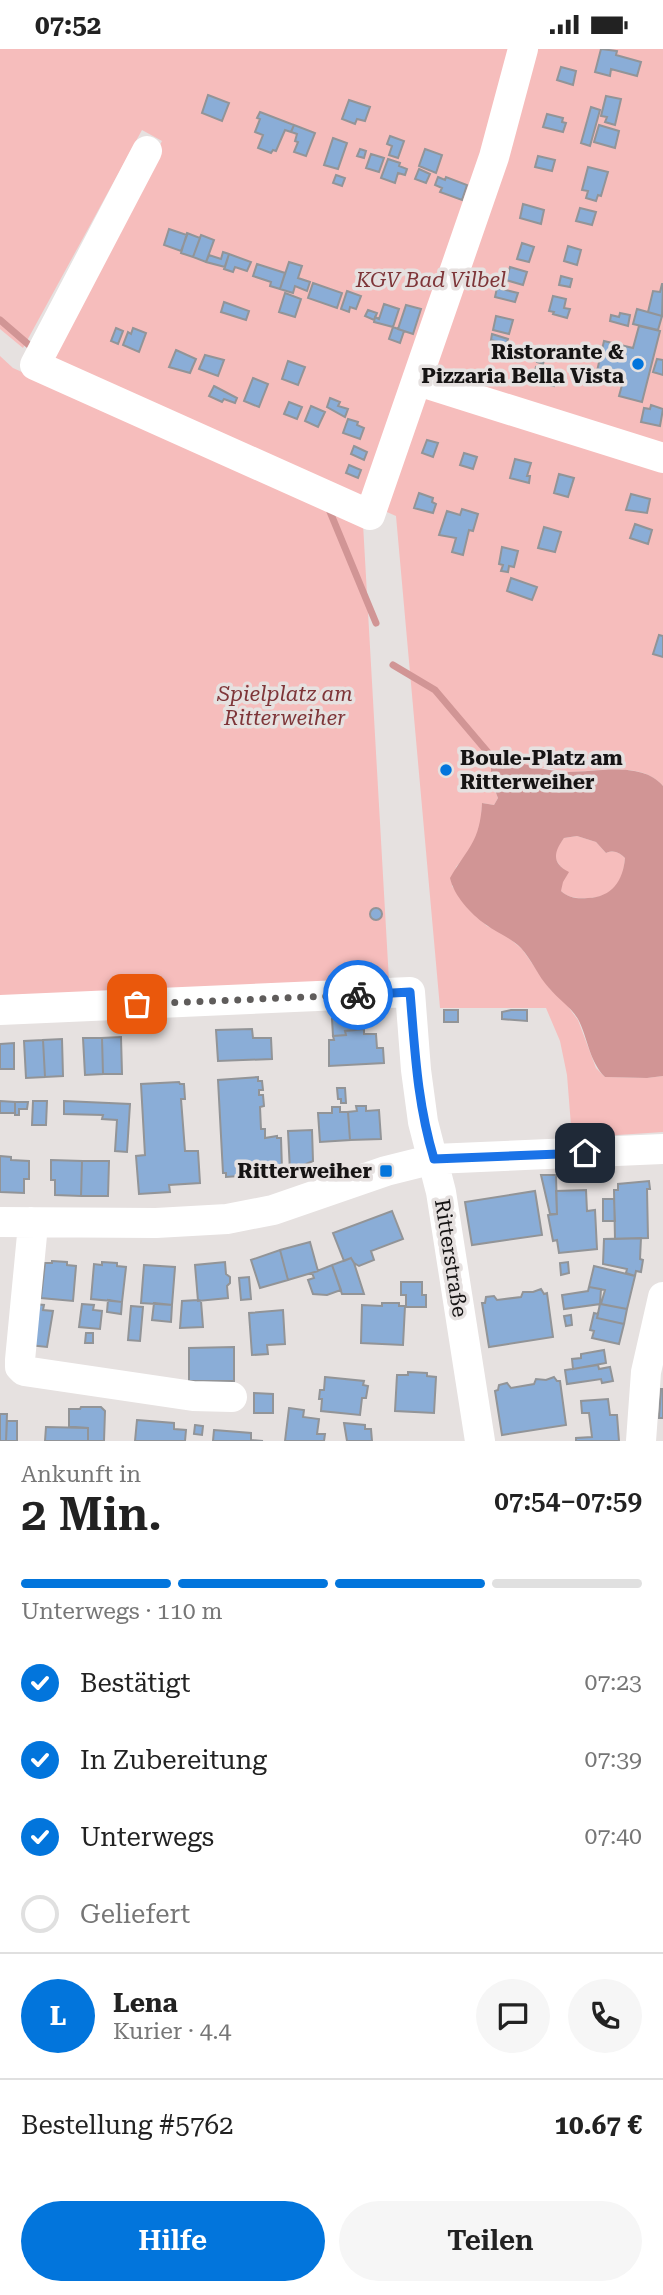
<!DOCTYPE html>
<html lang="de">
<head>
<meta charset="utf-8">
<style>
  body { margin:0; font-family:"Roboto Serif",serif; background:#f6f6f6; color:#222; height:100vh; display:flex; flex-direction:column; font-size:26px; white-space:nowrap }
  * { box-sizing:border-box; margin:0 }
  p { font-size:23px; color:#767676 }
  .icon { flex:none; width:38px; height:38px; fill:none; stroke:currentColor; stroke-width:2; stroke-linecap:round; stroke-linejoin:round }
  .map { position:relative; height:1392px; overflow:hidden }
  .side { display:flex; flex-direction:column; background:#fff; flex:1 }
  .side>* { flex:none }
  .pin { position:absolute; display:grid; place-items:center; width:60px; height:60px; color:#fff; margin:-30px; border-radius:14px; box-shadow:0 4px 10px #0006 }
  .courier { position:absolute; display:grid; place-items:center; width:70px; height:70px; margin:-35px; border:5px solid #1a73e8; border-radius:50%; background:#fff; color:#222; box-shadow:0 2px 9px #0007 }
  .head em { font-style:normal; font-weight:600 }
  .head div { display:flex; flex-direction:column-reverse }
  .head { display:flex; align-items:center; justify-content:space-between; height:119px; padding:0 21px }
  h1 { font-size:46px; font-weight:600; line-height:52px }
  .bar { display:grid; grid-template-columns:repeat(4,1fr); gap:10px 7px; align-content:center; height:84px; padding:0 21px }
  .bar i { height:9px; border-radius:5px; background:#e0e0e0 }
  .bar .active { background:#0275dc }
  .bar p { grid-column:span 4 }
  .line { display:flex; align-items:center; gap:18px; padding:0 21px; border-top:2px solid #e0e0e0 }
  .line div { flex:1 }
  .round { display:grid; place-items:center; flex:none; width:74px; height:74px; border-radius:37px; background:#f6f6f6 }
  ol { padding:0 21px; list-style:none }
  li { display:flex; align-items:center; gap:21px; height:77px }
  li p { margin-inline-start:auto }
  li .icon { padding:7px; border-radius:50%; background:#0275dc; color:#fff; stroke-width:4 }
  li:last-child { color:#767676 }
  li i { width:38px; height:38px; border:4px solid #e0e0e0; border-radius:50% }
  .action { display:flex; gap:14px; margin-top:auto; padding:14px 21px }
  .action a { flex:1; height:80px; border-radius:42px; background:#0275dc; color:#fff; font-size:28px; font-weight:600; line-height:80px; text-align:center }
  .action a+a { background:#f6f6f6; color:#222 }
  .status { display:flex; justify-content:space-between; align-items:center; height:49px; padding:0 35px; background:#fff; direction:ltr }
  .status svg { height:19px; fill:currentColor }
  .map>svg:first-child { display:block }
</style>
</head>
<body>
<div class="status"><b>07:52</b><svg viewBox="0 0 49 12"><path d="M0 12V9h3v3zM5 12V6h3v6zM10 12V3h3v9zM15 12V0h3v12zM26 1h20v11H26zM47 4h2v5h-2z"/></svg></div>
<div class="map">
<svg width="663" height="1392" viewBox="0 0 663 1392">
  <rect width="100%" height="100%" fill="#e6e1e0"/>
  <path fill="#f6bdbc" d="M0 0H663V737C642 712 598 722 570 723 560 723 549 718 538 719 523 720 506 727 491 731L498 749 494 756 482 754 481 773 477 788 468 804 456 818 452 837 471 862 487 877 503 884 522 900 550 940 564 952 578 971 596 1019 605 1028 647 1029 663 1027V1083L572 1089 567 1026 560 992 546 959H440L396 467 47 313 162 92 142 81 23 299 0 280Z
    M0 307 13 319 363 475 389 932 0 950Z
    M577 787 596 793 606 804C614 801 619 803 625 809 623 837 611 850 582 849 573 849 568 848 561 842L562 819C551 806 554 802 564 789Z"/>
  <path fill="#d19595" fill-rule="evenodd" d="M505 710C525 715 548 723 569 723 597 723 642 712 663 737V1027L647 1029 605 1028C589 1012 588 989 578 970 570 957 558 950 549 939 538 927 532 911 521 899 510 888 497 884 485 875 471 865 454 847 450 829 468 798 480 793 482 754L494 756 498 749 491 731V718ZM577 787 596 793 606 804C614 801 619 803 625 809 623 832 612 848 588 849 577 850 569 849 561 842L563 833 569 823C551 814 554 803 564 789Z"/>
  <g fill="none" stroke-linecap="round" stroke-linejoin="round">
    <path stroke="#d19595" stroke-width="7" d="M0 271 29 296
      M328 458 376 574
      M393 616 435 641 502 720"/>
  </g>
  <path fill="#8aadd7" stroke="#929497" stroke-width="2" d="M601 0 617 2 616 6 641 13 637 27 611 20 610 27 595 23Z
    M561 18 576 22 573 36 557 31Z
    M208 46 229 54 222 72 202 64Z
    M606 47 621 50 615 76 605 73 607 68 601 67Z
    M349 51 370 58 365 72 357 70 355 75 342 70Z
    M591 58 600 61 590 97 581 94Z
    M260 63 294 76 291 83 285 81 276 102 273 101 271 104 258 99 263 86 255 83 260 70 257 69Z
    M547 65 563 69 562 73 566 74 563 83 543 78Z
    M294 76 315 84 306 107 294 103 298 93 295 92 297 85 291 83Z
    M599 76 619 82 615 99 594 93Z
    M390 87 404 92 398 109 389 106 392 97 387 95Z
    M333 89 347 94 338 120 324 116Z
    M360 100 366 102 364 109 357 107Z
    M425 100 442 106 436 124 419 117Z
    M371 105 384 109 379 123 366 119Z
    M538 107 555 111 552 122 535 118Z
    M388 110 400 114 399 117 407 120 405 126 398 124 395 134 381 129Z
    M588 118 608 123 601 147 598 146 596 152 586 149 588 142 582 141Z
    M419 120 430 125 426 134 415 130Z
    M336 126 345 129 342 137 333 134Z
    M438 128 445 131 446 128 467 136 462 151 440 143 442 139 435 136Z
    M523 155 544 161 541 175 520 169Z
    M580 159 596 163 592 176 576 172Z
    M169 180 187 186 181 202 164 196Z
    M187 184 200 189 193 208 181 204Z
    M201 186 214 191 206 213 193 208Z
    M522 194 534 198 529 213 517 210Z
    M568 197 581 201 577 216 564 212Z
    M223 203 229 205 225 218 206 213 209 206 221 210Z
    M229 205 251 213 247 222 235 218 233 223 224 220Z
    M289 213 302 217 298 229 310 233 307 242 295 237 293 244 280 240Z
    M257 215 285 224 280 240 270 237 271 233 253 227Z
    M510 218 527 223 523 236 506 231Z
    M561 227 572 230 570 238 559 236Z
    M313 234 342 244 337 259 308 249Z
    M662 235H663L662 267 648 263 653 242 660 243Z
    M497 239 518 244 515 253 495 248Z
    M347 242 361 247 356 260 350 258 349 263 341 260Z
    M285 244 301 250 295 268 279 263Z
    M553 247 566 250 564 259 570 260 567 269 553 265 554 263 549 262Z
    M224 253 249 262 246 271 221 263Z
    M384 255 399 260 393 278 374 273 375 268 379 270Z
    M406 256 421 260 413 285 398 280Z
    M637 260 662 267 658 281 633 275Z
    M368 261 377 264 374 271 365 267Z
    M620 264 630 266 628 277 610 272 611 266 619 268Z
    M496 267 513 271 509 285 493 281Z
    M639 277 660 282 642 353 619 347 624 329 597 322 604 292 633 299Z
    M393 278 404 282 400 294 389 290Z
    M116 279 123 282 118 295 111 292Z
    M133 279 146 284 139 303 123 296 128 283 131 285Z
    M492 285 508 290 502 311 494 309 498 293 491 291Z
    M176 301 196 310 190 324 169 318Z
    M539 303 546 304 543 315 537 313Z
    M205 306 224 311 218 327 199 320Z
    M657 310 663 311V326L653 323Z
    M288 312 305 318 298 336 282 330Z
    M536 318 557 323 554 337 532 332Z
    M253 329 268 335 259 358 244 352Z
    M214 337 237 349 235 354 224 350 222 353 209 347Z
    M330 349 340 353 338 357 348 360 345 368 327 358Z
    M289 353 302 358 297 370 284 365Z
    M651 356 663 360 660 377 641 373 644 359 650 360Z
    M311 357 325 363 318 378 305 372Z
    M348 370 358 373 357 376 364 379 360 390 343 384Z
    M427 391 438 394 433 408 422 404Z
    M354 397 367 403 364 411 351 405Z
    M464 404 477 408 473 420 460 416Z
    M515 410 531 414 527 427H530L529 434 510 429Z
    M349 416 361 421 358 429 346 424Z
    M559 425 574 429 568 448 554 444Z
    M419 444 433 449 432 453 436 455 433 464 414 459Z
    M631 445 650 450 647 464 626 461Z
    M462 460 478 465 473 482 469 481 463 506 452 503 456 489 439 486 447 462 460 466Z
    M635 475 652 481 648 495 630 489Z
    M544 478 561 483 555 503 538 499Z
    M502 498 518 502 514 518 509 517 508 523 501 522 503 516 499 515Z
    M511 529 537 538 532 551 507 542Z
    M659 586 663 587V608L653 605Z
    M370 865a6 6 0 1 1 12 0a6 6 0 1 1-12 0Z
    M444 961H458V973H444Z
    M511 961H527V972L502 970V963Z
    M355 969V981L345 982 346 986 333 987 332 970Z
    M252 980 253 989H271L272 1010 218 1012 216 981Z
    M364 980V985H376L377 999H383L384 1014 329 1017V991H334L333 987 346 986 345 982Z
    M121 988 122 1025H103L102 989Z
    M83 989H102L103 1025 85 1026Z
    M62 990 63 1027 45 1028 43 991Z
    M43 991 45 1028 26 1029 24 992Z
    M14 994V1020H0V995Z
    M258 1028V1032H262L263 1041H259V1046H263L264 1057 260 1058 261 1080H265V1089L277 1087V1089H281L282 1121H278V1125H266V1122L238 1124 239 1127 226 1128V1124H223L218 1031Z
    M179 1033 180 1035H184L185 1050H181L185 1102H198L200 1134 169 1136 170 1143 139 1145 136 1107 145 1106 141 1035Z
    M337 1039H345L346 1054H341V1050H338Z
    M0 1052 15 1053V1064H0Z
    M33 1052H47L46 1076H32Z
    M64 1052 130 1055 127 1103 115 1102 117 1071 102 1070 103 1066 64 1065Z
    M15 1053H28L27 1060H19V1066H15Z
    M356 1057H366V1062L379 1061 381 1090 350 1091 348 1063 357 1062Z
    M332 1058H340V1063H348L350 1091 320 1093 318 1064H332Z
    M312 1081 313 1112 290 1122 288 1082Z
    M0 1107 11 1108V1111L29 1112V1130H24V1144L0 1143Z
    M51 1111 82 1112 81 1147 55 1146V1131H51Z
    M82 1112H109L108 1147H81Z
    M541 1126H556L557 1165H550Z
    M649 1132 650 1140H647L648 1189 615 1190 614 1141H618V1135Z
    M586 1141 587 1162 595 1161 597 1200 559 1204 557 1191 553 1192 548 1166 557 1165 556 1142Z
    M535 1142 542 1186 472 1196 465 1153Z
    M603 1150H614L615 1172H603Z
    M392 1162 403 1190 371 1202 374 1211 359 1217 354 1214 351 1209 344 1212 333 1184Z
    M641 1189 640 1210 643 1211 641 1223 636 1222 635 1227 626 1224 627 1220 603 1215 604 1190Z
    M310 1193 318 1222 288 1231 280 1201Z
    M280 1201 288 1231 260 1239 251 1211Z
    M351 1209 354 1214 364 1245H342L332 1216Z
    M52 1212 67 1213V1216L76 1217 73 1252 41 1249 45 1214H52Z
    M102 1213 117 1214V1217L126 1218 122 1253 91 1250 94 1215 102 1216Z
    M225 1213 226 1225 230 1228V1234L227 1237 228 1249 198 1252 195 1216Z
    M568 1213 569 1224 561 1226 560 1214Z
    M144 1216 175 1218 172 1256 141 1254Z
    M332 1216 341 1241 327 1246 313 1245 308 1231 314 1229 312 1224Z
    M594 1217 635 1227 627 1260 601 1255 605 1241 589 1238Z
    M249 1228 251 1250 241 1251 239 1229Z
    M401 1233H422V1246H426V1258H406V1246H401Z
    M589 1238 601 1240 600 1255 564 1260 562 1246 588 1242Z
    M541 1240 544 1245 547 1244 553 1288 489 1298 482 1254H485L486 1248 494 1247 497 1251 521 1248 523 1243H533Z
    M108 1251 122 1253 121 1265 107 1263Z
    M198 1251 201 1252 203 1278 180 1279 182 1252Z
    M154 1254 172 1256 171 1273 152 1271Z
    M382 1254H399V1257H405L403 1296 361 1294 362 1256 382 1257Z
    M33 1255 44 1256 43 1261 53 1262 47 1298 29 1296Z
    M82 1255 94 1256 93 1261 102 1262 100 1280 79 1278Z
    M600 1255 627 1260 624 1275 597 1269Z
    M131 1257 143 1258 140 1292 128 1291Z
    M283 1261 285 1295 267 1296 268 1305 252 1306 249 1264Z
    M594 1264 598 1265 597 1269 624 1275 619 1295 592 1289 594 1282 590 1281Z
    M571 1266 572 1276 566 1277 564 1267Z
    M86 1284H93V1294H85Z
    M234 1298V1332H189V1299Z
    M604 1301 606 1314 573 1320 572 1310 581 1309V1305Z
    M598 1316 599 1320 610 1318 613 1332 602 1334 601 1330 567 1335 565 1321Z
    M408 1323 427 1324V1327L436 1328 434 1364 395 1362 397 1326H408Z
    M325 1328 364 1332 363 1336 368 1337 366 1349H362L360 1366 321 1362 322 1350H319L320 1341H324Z
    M554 1328 557 1332H560L566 1376 502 1386 495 1342 498 1341 499 1336 507 1334 511 1339 534 1335 536 1330 546 1331Z
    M661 1340H663V1369H659Z
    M254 1344 273 1345V1364H254Z
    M608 1350 610 1366H617L619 1392H576V1389L592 1388 589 1364H582L581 1352Z
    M81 1358H101L105 1362 104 1392H88V1379L69 1378V1360H80Z
    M289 1359 304 1361 303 1368 319 1370 317 1385H325L324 1392H285Z
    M0 1365H7L6 1392H0Z
    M137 1371 174 1374V1380L186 1381 185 1392H135Z
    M7 1372H17V1392H6Z
    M344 1374 365 1376V1380H371L372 1392H347Z
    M195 1376 203 1377 202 1386 194 1385Z
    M46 1378 88 1379V1392H45Z
    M214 1381 251 1384V1391L263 1392H213Z"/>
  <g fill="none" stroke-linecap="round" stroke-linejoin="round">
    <path stroke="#fff" stroke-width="30" d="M147 102 35 316 370 466 494 108 523 0
      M418 332 663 409
      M0 961 410 943 416 1021 423 1073 441 1143 480 1392
      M0 1173 156 1174 227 1170 273 1161 386 1122 434 1110 663 1100
      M31 1173 32 1186 20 1311V1318L24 1322 193 1347 232 1348
      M641 1392 646 1323 663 1248"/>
  </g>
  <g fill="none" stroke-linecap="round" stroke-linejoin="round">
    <path stroke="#5f5c5b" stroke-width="7" stroke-dasharray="0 12.6" d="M137 955 358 946"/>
    <path stroke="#1a73e8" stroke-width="9" d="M358 946 410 943C415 1002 417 1053 434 1110L585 1104"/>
  </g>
  <g fill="#0275dc" stroke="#e6e1e0" stroke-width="2.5">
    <circle cx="638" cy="315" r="7"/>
    <circle cx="446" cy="721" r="7"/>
    <rect x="379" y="1115" width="14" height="14" rx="3.5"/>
  </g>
  <g text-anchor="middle" stroke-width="7" stroke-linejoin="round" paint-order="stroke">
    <g font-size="21" font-style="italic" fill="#7e3538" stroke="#e6e1e0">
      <text x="431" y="238">KGV Bad Vilbel</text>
      <text x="285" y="652">Spielplatz am<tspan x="285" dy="24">Ritterweiher</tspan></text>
    </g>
    <g font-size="21" font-weight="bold" fill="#161414" stroke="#e6e1e0" text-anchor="end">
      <text x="624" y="310">Ristorante &amp;<tspan x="624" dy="24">Pizzaria Bella Vista</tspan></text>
      <text x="460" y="716" text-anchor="start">Boule-Platz am<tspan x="460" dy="24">Ritterweiher</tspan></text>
      <text x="372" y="1129">Ritterweiher</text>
    </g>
    <g font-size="21" fill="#161414" stroke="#e6e1e0">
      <text transform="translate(451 1209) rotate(81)" y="7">Ritterstraße</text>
    </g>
  </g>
</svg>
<div class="pin" style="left:137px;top:955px;background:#ea580c"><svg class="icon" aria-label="bag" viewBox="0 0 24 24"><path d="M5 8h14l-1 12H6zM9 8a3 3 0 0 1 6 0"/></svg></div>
<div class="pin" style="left:585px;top:1104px;background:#1f2937"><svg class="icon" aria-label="home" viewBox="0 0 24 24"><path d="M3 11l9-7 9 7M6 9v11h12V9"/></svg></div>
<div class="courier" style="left:358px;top:946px"><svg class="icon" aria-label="bike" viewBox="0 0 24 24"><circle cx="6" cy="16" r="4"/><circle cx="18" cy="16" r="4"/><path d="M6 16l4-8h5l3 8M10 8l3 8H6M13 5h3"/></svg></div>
</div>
<section class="side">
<div class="head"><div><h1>2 Min.</h1><p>Ankunft in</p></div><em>07:54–07:59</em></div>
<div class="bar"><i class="active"></i><i class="active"></i><i class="active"></i><i></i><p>Unterwegs · 110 m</p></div>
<ol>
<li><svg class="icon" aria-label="check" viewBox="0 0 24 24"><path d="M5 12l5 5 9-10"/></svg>Bestätigt<p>07:23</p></li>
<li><svg class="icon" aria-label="check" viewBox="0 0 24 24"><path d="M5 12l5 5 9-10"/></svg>In Zubereitung<p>07:39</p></li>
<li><svg class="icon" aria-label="check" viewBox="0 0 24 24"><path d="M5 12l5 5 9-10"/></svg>Unterwegs<p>07:40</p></li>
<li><i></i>Geliefert</li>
</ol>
<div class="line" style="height:126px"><b class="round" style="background:#0275dc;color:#fff">L</b><div><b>Lena</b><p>Kurier · 4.4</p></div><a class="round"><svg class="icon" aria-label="chat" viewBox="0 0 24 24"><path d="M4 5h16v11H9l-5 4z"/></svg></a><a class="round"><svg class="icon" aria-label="phone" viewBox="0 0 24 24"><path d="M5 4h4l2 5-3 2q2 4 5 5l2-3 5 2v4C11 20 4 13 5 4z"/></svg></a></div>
<div class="line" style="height:91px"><div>Bestellung #5762</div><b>10.67 €</b></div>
<div class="action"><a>Hilfe</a><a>Teilen</a></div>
</section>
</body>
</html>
